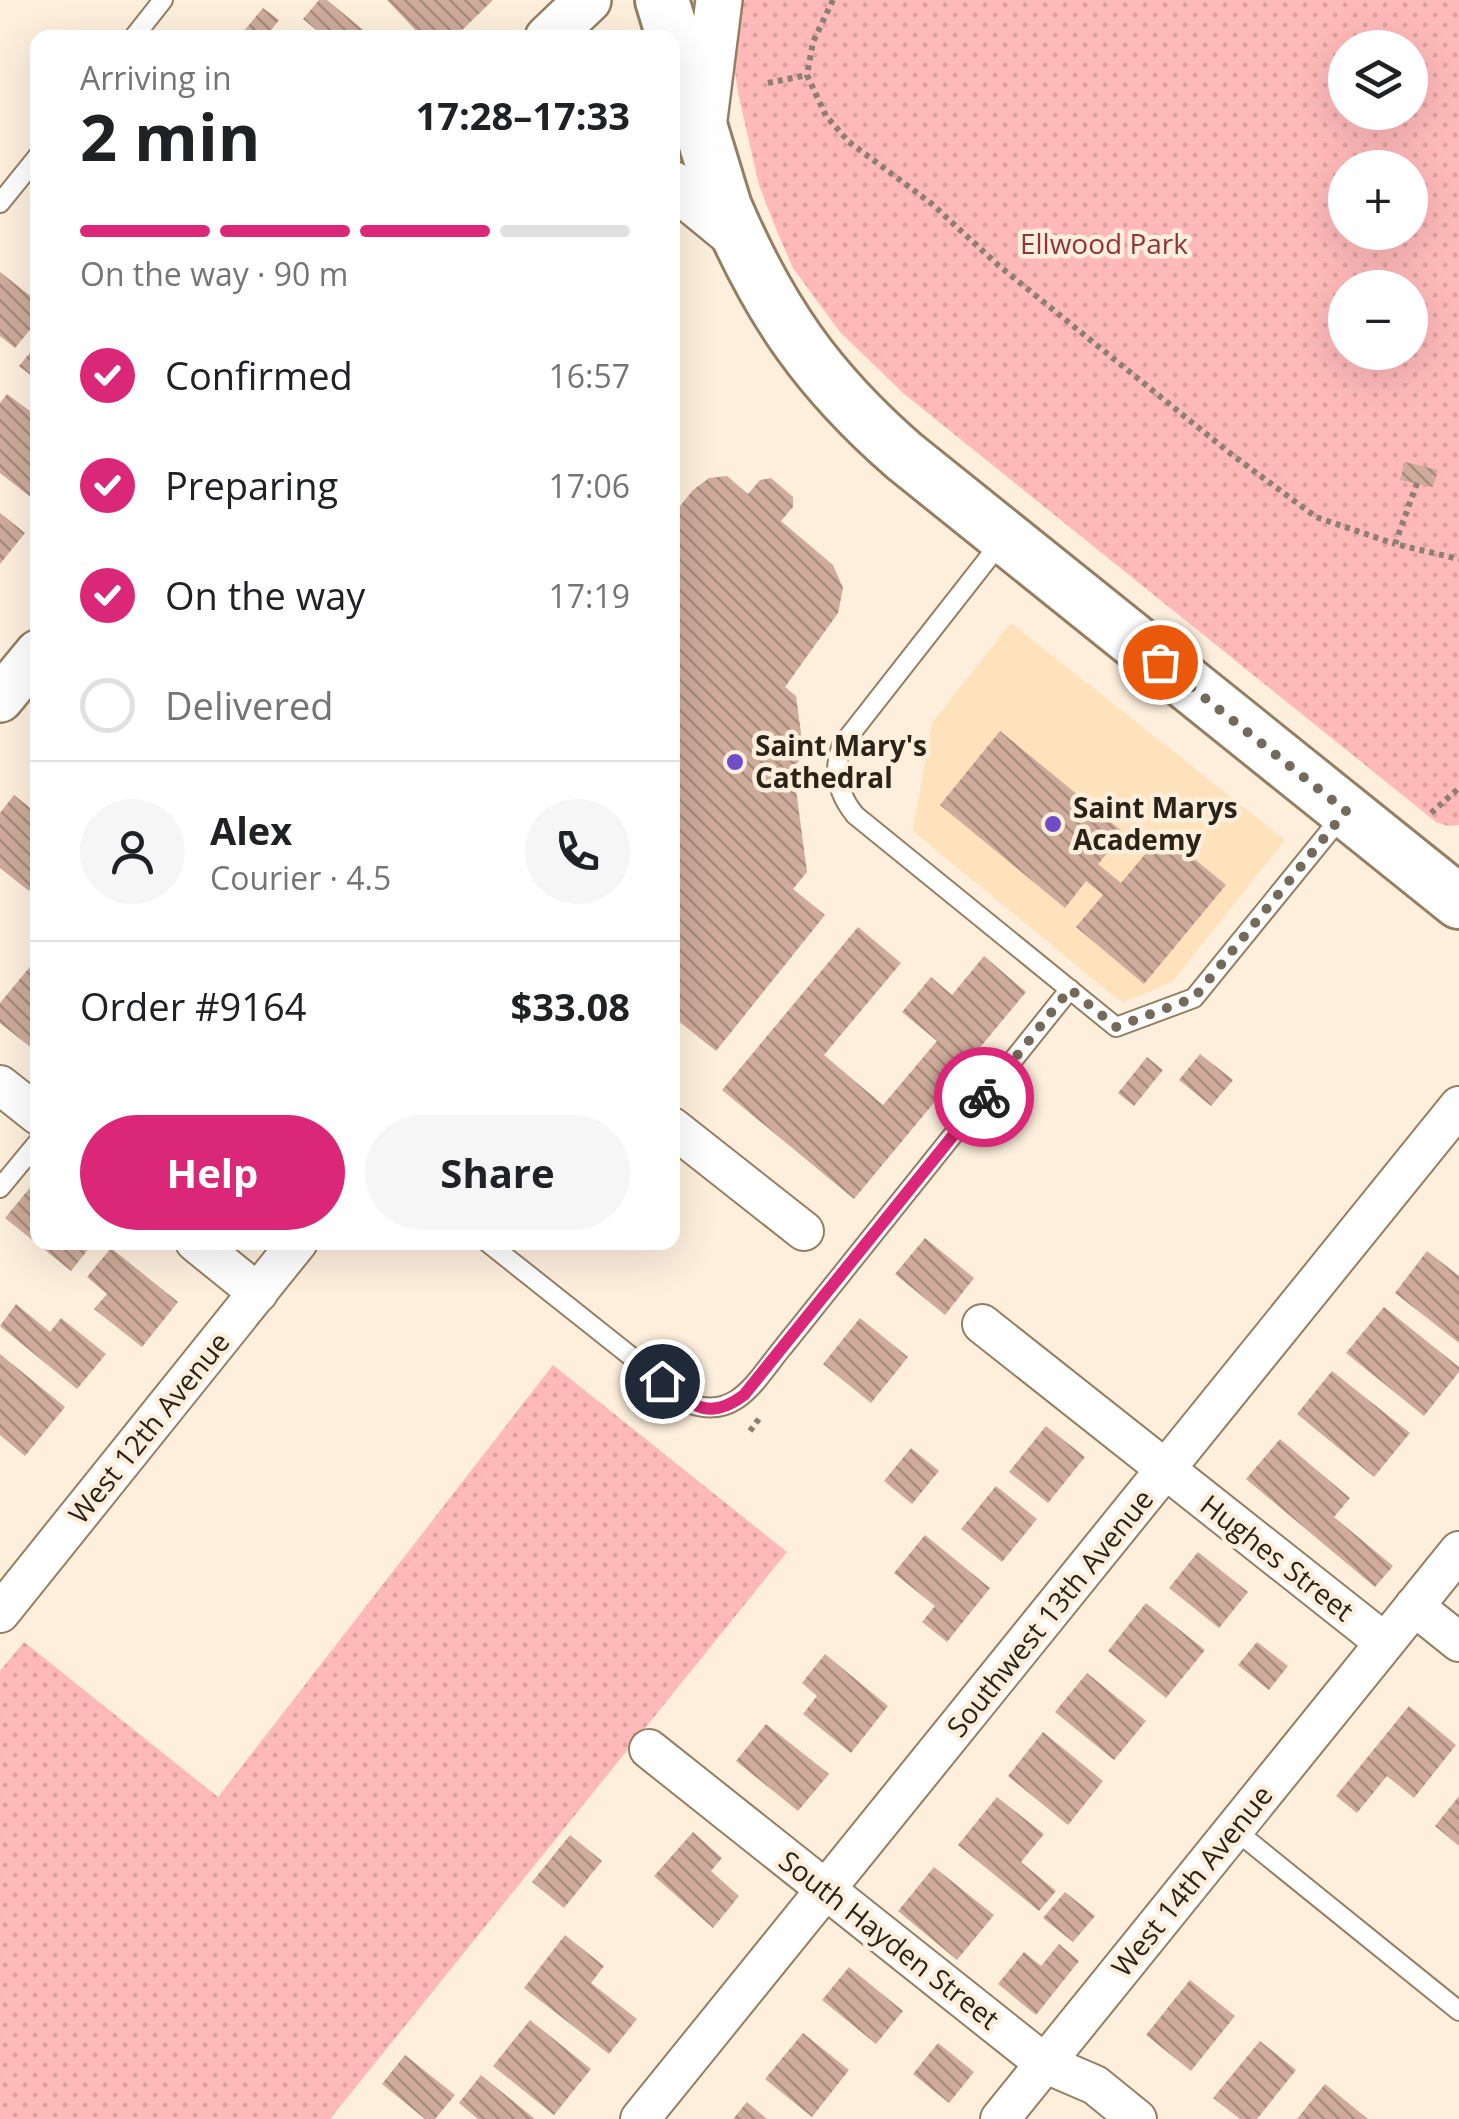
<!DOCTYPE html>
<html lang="en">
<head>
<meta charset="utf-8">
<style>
  body { margin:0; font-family:"Open Sans",sans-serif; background:#f6f6f6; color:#202124; height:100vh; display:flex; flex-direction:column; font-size:38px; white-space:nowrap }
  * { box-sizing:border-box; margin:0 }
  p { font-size:32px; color:#757577 }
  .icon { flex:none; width:55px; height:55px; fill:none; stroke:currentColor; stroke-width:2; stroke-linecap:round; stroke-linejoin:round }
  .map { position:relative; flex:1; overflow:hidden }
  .drawer { position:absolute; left:30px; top:30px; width:650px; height:1220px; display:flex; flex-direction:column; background:#fff; border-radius:20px; box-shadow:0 10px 40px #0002 }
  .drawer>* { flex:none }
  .tools { position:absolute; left:1328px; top:30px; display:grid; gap:20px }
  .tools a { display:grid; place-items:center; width:100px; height:100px; border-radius:50%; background:#fff; box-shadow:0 10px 40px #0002; font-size:50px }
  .pin { position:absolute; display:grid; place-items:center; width:85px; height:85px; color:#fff; margin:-42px; border:5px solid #fff; border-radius:50%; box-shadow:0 2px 10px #0007 }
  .courier { position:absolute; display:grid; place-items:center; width:100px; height:100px; margin:-50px; border:8px solid #db2777; border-radius:50%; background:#fff; color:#222; box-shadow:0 2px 12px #0007 }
  .headline em { font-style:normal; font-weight:700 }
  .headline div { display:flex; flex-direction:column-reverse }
  .headline { display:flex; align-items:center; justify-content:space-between; height:170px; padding:0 50px }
  h1 { font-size:65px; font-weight:700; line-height:75px }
  .bar { display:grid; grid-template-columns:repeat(4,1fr); gap:15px 10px; align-content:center; height:120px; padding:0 50px }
  .bar i { height:12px; border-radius:8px; background:#e0e0e0 }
  .bar .current { background:#db2777 }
  .bar p { grid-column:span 4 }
  .line { display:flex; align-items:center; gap:25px; padding:0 50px; border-top:2px solid #e0e0e0 }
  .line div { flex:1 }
  .round { display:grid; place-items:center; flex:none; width:105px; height:105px; border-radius:52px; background:#f6f6f6 }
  ol { padding:0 50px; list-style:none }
  li { display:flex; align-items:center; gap:30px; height:110px }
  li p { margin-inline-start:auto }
  li .icon { padding:10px; border-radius:50%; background:#db2777; color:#fff; stroke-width:4 }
  li:last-child { color:#757577 }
  li i { width:55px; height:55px; border:5px solid #e0e0e0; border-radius:50% }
  .action { display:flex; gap:20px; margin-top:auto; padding:20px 50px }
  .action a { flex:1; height:115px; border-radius:60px; background:#db2777; color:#fff; font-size:40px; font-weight:700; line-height:115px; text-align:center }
  .action a+a { background:#f6f6f6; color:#202124 }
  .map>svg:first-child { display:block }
</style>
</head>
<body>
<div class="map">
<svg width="1459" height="2119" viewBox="0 0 1459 2119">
  <defs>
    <pattern id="park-dots" width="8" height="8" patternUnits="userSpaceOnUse" patternTransform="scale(2.5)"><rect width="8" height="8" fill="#ffb9b9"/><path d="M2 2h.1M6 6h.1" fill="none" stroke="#db9f9e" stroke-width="1.8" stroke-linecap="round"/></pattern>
    <pattern id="building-back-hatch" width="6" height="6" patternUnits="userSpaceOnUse" patternTransform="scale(2.5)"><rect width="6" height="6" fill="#ceab9a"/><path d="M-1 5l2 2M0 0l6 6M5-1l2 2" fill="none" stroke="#a78b7d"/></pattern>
  </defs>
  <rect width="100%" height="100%" fill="#fdefdc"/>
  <path fill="#fee2bc" d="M1011 623 1285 840 1173 981 1122 1003 913 831 932 723Z"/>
  <path fill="url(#park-dots)" fill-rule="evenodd" d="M736 0H1459V825L1448 826 1436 822 903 393 840 332 793 268 776 229 759 185 738 93 733 57ZM1345 48H1410V112H1345ZM1345 168H1410V232H1345ZM1345 288H1410V352H1345Z
    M553 1365 787 1552 330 2119H0V1671L24 1642 218 1797Z"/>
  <path fill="url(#building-back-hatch)" d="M319 0H327L373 38H326L303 19Z
    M387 0H493L454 38H423Z
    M263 8 279 20 265 38H251L243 32Z
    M0 272 38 302V320L15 348 0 336Z
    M38 343V381L19 366Z
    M7 394 38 417V493L33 499 0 473V403Z
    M1405 462 1438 470 1433 487 1400 480Z
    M727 476 748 494 760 480 771 478 793 497V507L781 521 833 565 843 588 838 613 785 687 796 696 804 756 793 767 807 872 793 889 825 915 716 1051 672 1016V507L680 506 693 490 709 478Z
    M0 513 25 533 0 564Z
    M1000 731 1124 833 1098 864 1121 883 1163 833 1226 885 1144 984 1076 927 1103 895 1086 881 1065 908 940 805Z
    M14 795 38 814V880L29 891 0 868V813Z
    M858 927 901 963 824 1055 883 1105 937 1041 902 1012 931 977 952 995 984 956 1026 992 854 1199 722 1090Z
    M38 957V1053L0 1023V1003Z
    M1200 1054 1233 1080 1211 1106 1179 1080Z
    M1147 1057 1163 1070 1134 1106 1118 1093Z
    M38 1178V1242H94L71 1271 5 1218Z
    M925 1238 974 1278 945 1315 895 1274Z
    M111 1248 178 1302 142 1347 94 1309 107 1294 87 1277Z
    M1427 1251 1459 1276V1343L1395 1293Z
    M16 1304 50 1332 61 1318 106 1354 77 1389 0 1326Z
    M1384 1307 1459 1367V1372L1424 1416 1346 1353Z
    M860 1318 908 1357 871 1403 823 1364Z
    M0 1354 65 1407 25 1456 0 1435Z
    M1332 1371 1410 1433 1374 1477 1297 1414Z
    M1046 1426 1085 1457 1048 1503 1009 1472Z
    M1280 1439 1350 1498 1334 1517 1393 1566 1375 1587 1246 1479Z
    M911 1448 939 1471 912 1504 884 1481Z
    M996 1486 1037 1519 1002 1562 961 1529Z
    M925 1535 990 1588 947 1642 922 1622 935 1606 894 1573Z
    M1198 1552 1248 1592 1219 1628 1169 1588Z
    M1146 1603 1205 1650 1166 1698 1108 1651Z
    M1257 1642 1288 1666 1269 1690 1238 1665Z
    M825 1654 888 1706 851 1753 803 1714 817 1696 802 1683Z
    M1087 1673 1146 1721 1114 1760 1055 1712Z
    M1409 1706 1456 1745 1414 1798 1387 1776 1357 1813 1336 1796Z
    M766 1724 829 1774 798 1811 736 1761Z
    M1043 1732 1103 1781 1068 1825 1008 1776Z
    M1459 1796V1846L1435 1826Z
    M997 1797 1044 1834 1021 1862 1056 1891 1039 1911 958 1845Z
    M693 1832 722 1858 711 1871 739 1896 713 1928 654 1876Z
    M570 1835 602 1861 564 1908 532 1882Z
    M934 1867 994 1915 957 1960 898 1911Z
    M1065 1892 1095 1916 1073 1942 1043 1918Z
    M565 1935 604 1966 591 1983 637 2019 609 2054 524 1988Z
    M1059 1944 1079 1961 1036 2015 998 1984 1024 1952 1041 1966Z
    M849 1967 903 2011 876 2044 822 2000Z
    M1190 1980 1235 2016 1191 2071 1146 2035Z
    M530 2020 591 2069 554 2115 493 2066Z
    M803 2033 849 2070 812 2117 765 2079Z
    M1260 2041 1296 2070 1257 2119H1240L1213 2098Z
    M938 2043 974 2072 949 2103 913 2074Z
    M405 2055 455 2095 435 2119H425L382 2084Z
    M481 2075 535 2119H478L459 2103Z
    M1325 2084 1368 2119H1297Z
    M747 2102 767 2119H733Z"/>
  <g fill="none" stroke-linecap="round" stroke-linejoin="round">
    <g stroke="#947f63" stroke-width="22">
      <path id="service" d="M133 38 163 0
        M0 203 38 156
        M1001 542 842 745C832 771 838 794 855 815L1116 1027 1194 998 1342 816
        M0 1188 38 1142
        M487 1242 691 1404C738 1420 757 1378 784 1346L1070 989
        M1235 1830 1459 2011"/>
    </g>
    <g stroke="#947f63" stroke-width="42">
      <path id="minor" d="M0 1085 38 1115
        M672 1127 804 1231
        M195 1242 258 1293
        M982 1324 1384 1642
        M1414 1606 1459 1642
        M0 1613 298 1242
        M649 1749 1044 2063 1095 2085 1137 2119
        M640 2119 1459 1106
        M1000 2119 1459 1551"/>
    </g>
    <g stroke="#947f63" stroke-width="50">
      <path id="tertiary" d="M548 38 588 0
        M703 127 719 0
        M672 184 738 238
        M0 699 38 653"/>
    </g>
    <g stroke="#947f63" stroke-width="58">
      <path id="secondary" d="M662 0 725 207C770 312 818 381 904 456L1459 902"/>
    </g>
    <path stroke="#8b8071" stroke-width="6" stroke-dasharray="5 5" stroke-linecap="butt" d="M833 0 813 42 807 75 826 116 849 142 932 204 998 265 1231 454 1316 517 1395 544
      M617 36 622 31
      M768 83 807 75
      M1417 483 1395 544 1459 559
      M1431 813 1459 788
      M750 1431 761 1416"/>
    <use href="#service" stroke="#fff" stroke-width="18"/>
    <use href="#minor" stroke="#fff" stroke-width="38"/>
    <use href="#tertiary" stroke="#fff" stroke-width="45"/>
    <use href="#secondary" stroke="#fff" stroke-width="52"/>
  </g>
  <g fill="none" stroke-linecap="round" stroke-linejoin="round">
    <path stroke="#746a5c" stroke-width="10" stroke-dasharray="0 18" d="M984 1097 1070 989 1116 1027 1194 998 1346 811 1160 662"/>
    <path stroke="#db2777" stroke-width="12" d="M662 1381C692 1405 708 1422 744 1395L984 1097"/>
  </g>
  <g fill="#704dc6" stroke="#fdefdc" stroke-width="4">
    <circle cx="735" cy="762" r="10"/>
    <circle cx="1053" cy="824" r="10"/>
  </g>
  <g text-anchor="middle" stroke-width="9" stroke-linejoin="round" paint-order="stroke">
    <g font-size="28" fill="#90333b" stroke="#fdefdc">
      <text x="1104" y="254">Ellwood Park</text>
    </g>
    <g font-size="28" font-weight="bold" fill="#2b2317" stroke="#fdefdc" text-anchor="start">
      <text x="755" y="756">Saint Mary's<tspan x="755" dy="32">Cathedral</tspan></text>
      <text x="1073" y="818">Saint Marys<tspan x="1073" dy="32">Academy</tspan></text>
    </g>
    <g font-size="28" fill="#2b2317" stroke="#fdefdc">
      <text transform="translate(149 1428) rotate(-51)" y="10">West 12th Avenue</text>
      <text transform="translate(1277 1558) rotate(38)" y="10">Hughes Street</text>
      <text transform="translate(1050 1613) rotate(-51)" y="10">Southwest 13th Avenue</text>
      <text transform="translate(1192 1881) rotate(-51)" y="10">West 14th Avenue</text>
      <text transform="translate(889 1940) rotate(38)" y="10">South Hayden Street</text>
    </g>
  </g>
</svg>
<div class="tools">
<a><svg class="icon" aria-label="layers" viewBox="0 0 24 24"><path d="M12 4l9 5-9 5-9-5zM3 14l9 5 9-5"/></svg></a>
<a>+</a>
<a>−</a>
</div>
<div class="pin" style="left:1160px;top:662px;background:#ea580c"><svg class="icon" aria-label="bag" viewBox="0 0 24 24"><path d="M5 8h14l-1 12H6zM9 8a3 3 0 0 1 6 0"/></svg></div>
<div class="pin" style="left:662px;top:1381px;background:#1f2937"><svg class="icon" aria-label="home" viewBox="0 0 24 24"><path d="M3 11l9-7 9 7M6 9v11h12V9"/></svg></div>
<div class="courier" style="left:984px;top:1097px"><svg class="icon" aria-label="bike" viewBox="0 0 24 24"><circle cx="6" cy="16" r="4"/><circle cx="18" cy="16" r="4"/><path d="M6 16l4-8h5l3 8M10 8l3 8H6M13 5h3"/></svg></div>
<section class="drawer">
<div class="headline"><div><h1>2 min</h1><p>Arriving in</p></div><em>17:28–17:33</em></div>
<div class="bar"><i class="current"></i><i class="current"></i><i class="current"></i><i></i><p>On the way · 90 m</p></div>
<ol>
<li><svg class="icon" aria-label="check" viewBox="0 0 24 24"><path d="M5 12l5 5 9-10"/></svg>Confirmed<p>16:57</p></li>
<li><svg class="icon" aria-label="check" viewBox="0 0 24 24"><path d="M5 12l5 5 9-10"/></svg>Preparing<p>17:06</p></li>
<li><svg class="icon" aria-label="check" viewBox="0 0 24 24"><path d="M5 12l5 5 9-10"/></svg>On the way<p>17:19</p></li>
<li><i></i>Delivered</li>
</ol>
<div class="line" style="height:180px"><a class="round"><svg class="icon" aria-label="person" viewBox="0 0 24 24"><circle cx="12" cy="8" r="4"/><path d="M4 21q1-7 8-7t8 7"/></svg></a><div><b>Alex</b><p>Courier · 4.5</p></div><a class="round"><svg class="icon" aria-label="phone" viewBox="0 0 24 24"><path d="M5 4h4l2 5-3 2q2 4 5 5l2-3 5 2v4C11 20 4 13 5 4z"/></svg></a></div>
<div class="line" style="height:130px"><div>Order #9164</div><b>$33.08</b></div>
<div class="action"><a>Help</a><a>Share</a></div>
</section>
</div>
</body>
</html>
